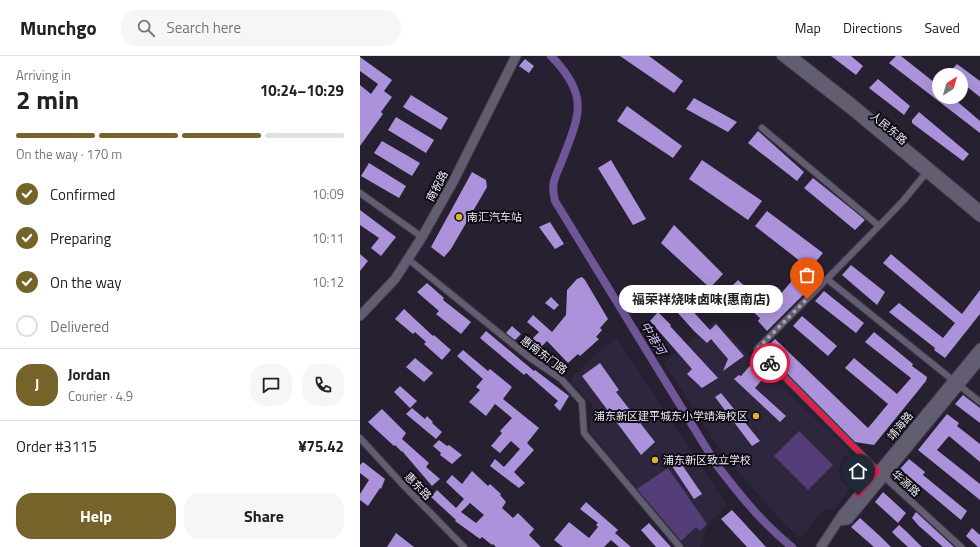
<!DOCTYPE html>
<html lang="en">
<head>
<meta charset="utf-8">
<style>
  body { margin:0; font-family:"Titillium Web","Noto Sans SC",sans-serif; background:#f6f6f6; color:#222; height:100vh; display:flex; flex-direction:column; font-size:15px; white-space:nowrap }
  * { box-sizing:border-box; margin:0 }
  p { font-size:13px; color:#767676 }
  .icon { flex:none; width:22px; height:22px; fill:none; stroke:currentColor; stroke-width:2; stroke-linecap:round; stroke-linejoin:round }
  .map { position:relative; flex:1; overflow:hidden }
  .sheet { display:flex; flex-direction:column; background:#fff; width:360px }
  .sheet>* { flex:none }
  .needle { width:26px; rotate:37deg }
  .fabs { position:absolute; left:572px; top:12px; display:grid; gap:8px }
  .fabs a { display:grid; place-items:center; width:36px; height:36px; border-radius:50%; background:#fff; box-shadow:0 4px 16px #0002; font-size:20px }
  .pin { position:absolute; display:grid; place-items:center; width:34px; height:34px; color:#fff; margin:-41px -17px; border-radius:50% 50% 50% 0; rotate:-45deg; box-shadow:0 0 4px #0007 }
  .pin .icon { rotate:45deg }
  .courier { position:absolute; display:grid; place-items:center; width:40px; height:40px; margin:-20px; border:3px solid #e11d48; border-radius:50%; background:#fff; color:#222; box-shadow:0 1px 5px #0007 }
  .bubble { position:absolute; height:28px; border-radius:14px; background:#fff; box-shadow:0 4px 16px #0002; font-size:13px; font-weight:700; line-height:28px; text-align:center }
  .summary em { font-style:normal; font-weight:700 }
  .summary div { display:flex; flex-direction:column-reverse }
  .summary { display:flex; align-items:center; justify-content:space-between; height:68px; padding:0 16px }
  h1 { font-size:26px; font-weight:700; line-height:30px }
  .bar { display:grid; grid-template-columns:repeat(4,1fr); gap:6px 4px; align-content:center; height:48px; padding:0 16px }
  .bar i { height:5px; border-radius:3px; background:#e0e0e0 }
  .bar .on { background:#75632a }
  .bar p { grid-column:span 4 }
  .line { display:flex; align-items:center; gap:10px; padding:0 16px; border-top:1px solid #e0e0e0 }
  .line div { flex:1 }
  .round { display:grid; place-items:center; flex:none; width:42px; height:42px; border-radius:16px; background:#f6f6f6 }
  ol { padding:0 16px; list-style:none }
  li { display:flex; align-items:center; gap:12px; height:44px }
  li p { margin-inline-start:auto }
  li .icon { padding:4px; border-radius:50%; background:#75632a; color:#fff; stroke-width:4 }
  li:last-child { color:#767676 }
  li i { width:22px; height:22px; border:2px solid #e0e0e0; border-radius:50% }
  .cta { display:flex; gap:8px; margin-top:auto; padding:8px 16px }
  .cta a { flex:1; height:46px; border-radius:16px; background:#75632a; color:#fff; font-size:16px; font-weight:700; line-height:46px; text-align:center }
  .cta a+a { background:#f6f6f6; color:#222 }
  header { display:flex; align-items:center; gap:24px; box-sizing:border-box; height:56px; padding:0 20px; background:#fff; border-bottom:1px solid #e0e0e0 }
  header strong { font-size:19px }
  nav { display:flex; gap:22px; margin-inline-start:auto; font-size:14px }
  .search { width:280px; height:36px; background:#f6f6f6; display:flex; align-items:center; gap:10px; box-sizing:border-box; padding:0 14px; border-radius:16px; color:#767676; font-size:15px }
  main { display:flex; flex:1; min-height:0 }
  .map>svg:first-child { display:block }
</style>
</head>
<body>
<header>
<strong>Munchgo</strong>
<div class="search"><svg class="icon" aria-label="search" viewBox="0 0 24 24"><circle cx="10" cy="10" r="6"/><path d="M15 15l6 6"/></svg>Search here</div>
<nav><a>Map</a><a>Directions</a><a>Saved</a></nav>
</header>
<main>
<section class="sheet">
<div class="summary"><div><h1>2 min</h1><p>Arriving in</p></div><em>10:24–10:29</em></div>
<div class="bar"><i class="on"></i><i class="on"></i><i class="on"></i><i></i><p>On the way · 170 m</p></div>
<ol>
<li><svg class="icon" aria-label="check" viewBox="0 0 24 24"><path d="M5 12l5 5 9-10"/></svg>Confirmed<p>10:09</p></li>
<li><svg class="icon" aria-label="check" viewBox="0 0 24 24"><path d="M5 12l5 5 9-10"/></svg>Preparing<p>10:11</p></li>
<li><svg class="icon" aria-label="check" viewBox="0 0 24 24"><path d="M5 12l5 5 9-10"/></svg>On the way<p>10:12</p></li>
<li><i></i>Delivered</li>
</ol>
<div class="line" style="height:72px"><b class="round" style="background:#75632a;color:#fff">J</b><div><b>Jordan</b><p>Courier · 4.9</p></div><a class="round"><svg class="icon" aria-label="chat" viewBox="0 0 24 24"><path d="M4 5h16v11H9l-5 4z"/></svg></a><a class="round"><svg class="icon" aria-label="phone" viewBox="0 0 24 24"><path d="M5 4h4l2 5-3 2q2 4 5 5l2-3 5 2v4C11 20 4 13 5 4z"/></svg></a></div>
<div class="line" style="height:52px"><div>Order #3115</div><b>¥75.42</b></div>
<div class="cta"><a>Help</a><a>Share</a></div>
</section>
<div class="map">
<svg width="620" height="491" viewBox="0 0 620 491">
  <rect width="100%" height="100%" fill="#262031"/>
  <path fill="#2e263d" d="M354 265 507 412 474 454 464 453 441 482 427 471 367 404 304 307Z
    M257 283 367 449 348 468 340 491H326L229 375 233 349 211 326 213 320 243 292Z"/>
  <path fill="#543e77" d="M439 375 473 409 448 434 414 400Z
    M308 412 347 468 340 475 336 471 321 485 277 433Z"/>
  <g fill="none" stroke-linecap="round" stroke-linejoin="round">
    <path stroke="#705699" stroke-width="8" d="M191 0C231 41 219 60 201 107 194 124 191 127 195 145L356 408C379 438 402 467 432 491"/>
  </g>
  <path fill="#ac92da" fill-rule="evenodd" d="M260 0H289L323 25 314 37Z
    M471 0H491L503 10 496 19Z
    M536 0H541L579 30V41H592L620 65V77L529 7Z
    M0 1 32 24 24 35 32 41 21 56 23 58 0 90V29L11 38 18 28 0 15Z
    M165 3 174 10 169 17 159 10Z
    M597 8 620 25V41L601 26V19H587Z
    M518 23 550 50 544 59 509 32Z
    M51 39 88 62 81 74 43 51Z
    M334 42 377 66 368 76 326 53Z
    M267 50 322 90 313 102 257 65Z
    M559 56 609 98 603 105 552 67V64Z
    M36 61 74 84 66 97 28 74Z
    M398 75 444 116 437 125 388 87Z
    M22 85 60 107 52 120 14 97Z
    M251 104 286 163 273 169 238 112Z
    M342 104 402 145 388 164 329 123Z
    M9 107 46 130 39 142 1 120Z
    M112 116 126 124 127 131 91 193 84 201 71 191Z
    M453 122 493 154 505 164 495 174 444 132Z
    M0 154 36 181 21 200 11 192 19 182 0 169Z
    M407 155 463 197 444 220 453 229 407 275 398 265 400 262 368 234 378 224 409 252 445 209 395 170Z
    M190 166 204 188 195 193 179 171Z
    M314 169 363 218 350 232 301 187Z
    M0 198 8 205 0 215Z
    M531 198 602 258 620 234V258L585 302 574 294 575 292 529 256 539 247 583 282 595 267 523 207Z
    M491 209 525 236 517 249 482 219Z
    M222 221 225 224 248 263 240 272 242 274 236 281 239 283 220 300 218 298 208 307 187 285 176 296 167 288 179 276 167 266 173 259 192 276 206 259 207 234 217 223Z
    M67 227 84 242 83 244 111 266 101 278 76 258 79 255 57 236Z
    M464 235 504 267 496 277 455 245Z
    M317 238 350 274 356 268 384 300 363 315 368 303 351 283 347 287 334 275 309 247Z
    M191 241 199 249 194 254 185 247Z
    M44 253 73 280 74 279 91 294 82 304 64 288 66 286 55 276 53 278 35 263Z
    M298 256 311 269 310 270 358 322 342 332 327 318 332 313 290 265Z
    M442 260 477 290 468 300 433 270Z
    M152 270 161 278 155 284 146 277Z
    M126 275 174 315 175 314 209 340 200 355 194 349 198 345 166 317 164 319 120 282Z
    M514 276 553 308 552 310 567 321 566 325 514 389 495 386 404 294 415 283 508 372 528 348 485 312 494 302 537 338 551 322 505 286Z
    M103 294 128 315 130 313 152 331 143 343 179 372 167 387 174 394 154 416 165 427 159 432 130 410 135 403 144 411 160 393 151 385 140 397 131 390 142 377 140 375 152 362 135 348 126 360 109 346 120 334 116 331 123 323 97 300Z
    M55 302 73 317 64 326 46 311Z
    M395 304 408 317 395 332 426 360 420 366 374 323 379 319 381 320Z
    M240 307 259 334 256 336 295 386 281 399 222 320Z
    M40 330 57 345 50 352 34 336Z
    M361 337 400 385 392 390 355 341Z
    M603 339 620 352V367L595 348Z
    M52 352 65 363 67 360 73 366 72 367 82 376 76 383 46 358Z
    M22 353 46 377 42 383 69 407 66 411 80 423 72 430 42 395V396L35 389 34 390 8 366Z
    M587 358 599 367 597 370 620 388V406L589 380 577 394 620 428V444L558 394Z
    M79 384 87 390 89 389 102 399 92 408 80 399 81 397 73 390Z
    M318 403 342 438 334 443 310 407Z
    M549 403 565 416 563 419 607 455 601 464 540 413Z
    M3 406 25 423 21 433 20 432 8 450 0 444V438L9 424 0 417V409Z
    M112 415 128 430 130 428 141 438 140 439 146 446 142 452 153 462 158 457 174 473 169 479 181 491H136L133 488 132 489 122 481 120 483 95 465 96 464 71 441 77 434 96 452 104 443 86 426 92 419 102 428ZM110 447 124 459 116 467 101 456Z
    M523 436 546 457 538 467 515 446Z
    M226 446 258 474 255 477 271 491H259L251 484 244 491H203L194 484 209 466 229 482 238 471 236 469 238 467 220 453Z
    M372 454 406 491H387L361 463Z
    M556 456 594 491H583L559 470 552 462Z
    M500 462 521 481 531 491H514L491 471Z
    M289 467 311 491H296L281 474Z
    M539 469 547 476 562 491H548L537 481 532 476Z
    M612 472 620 479V491H618L606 480Z
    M36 477 54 491H27Z"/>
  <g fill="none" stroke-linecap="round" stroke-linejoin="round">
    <g stroke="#403a49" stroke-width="8">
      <path id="minor" d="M402 72 519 170 467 223 620 346
        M0 137 62 181
        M519 170 543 145 566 117
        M48 203 170 302 201 323 222 346 224 377 320 491
        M467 223 397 293 518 415 601 491
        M0 382 44 430 104 491"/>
    </g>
    <g stroke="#403a49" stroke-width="10">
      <path id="tertiary" d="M421 0 489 53 620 162
        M433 0 494 48 620 153"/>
    </g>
    <g stroke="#403a49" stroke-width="11">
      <path id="secondary" d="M0 260 35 223 62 181 93 126 156 0
        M479 465 488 464 620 304
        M461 491 482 459 620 292"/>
    </g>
    <use href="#minor" stroke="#635d71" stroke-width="6"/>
    <use href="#tertiary" stroke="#635d71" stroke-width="8"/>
    <use href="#secondary" stroke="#635d71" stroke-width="9"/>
  </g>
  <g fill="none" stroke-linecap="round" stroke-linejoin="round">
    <path stroke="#a7a3b0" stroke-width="4" stroke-dasharray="0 7.2" d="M410 307 397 293 447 243"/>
    <path stroke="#e11d48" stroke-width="5" d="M410 307 518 415 498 439"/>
  </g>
  <g fill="#dbb333" stroke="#0e0b13" stroke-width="1.5">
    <circle cx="99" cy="161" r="4"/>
    <circle cx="396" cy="360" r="4"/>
    <circle cx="295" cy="404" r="4"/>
  </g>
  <g text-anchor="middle" stroke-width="4" stroke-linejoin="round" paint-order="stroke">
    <g font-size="11" fill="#edeaf5" stroke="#0e0b13">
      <text transform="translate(529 72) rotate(40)" y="4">人民东路</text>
      <text transform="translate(77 130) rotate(-62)" y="4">南祝路</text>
      <text transform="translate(184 299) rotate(37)" y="4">惠南东门路</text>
      <text transform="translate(540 370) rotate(-50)" y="4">靖海路</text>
      <text transform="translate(546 427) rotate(42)" y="4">华源路</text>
      <text transform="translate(58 430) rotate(46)" y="4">惠东路</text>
    </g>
    <g font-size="11" fill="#edeaf5" stroke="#0e0b13" text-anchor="start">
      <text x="107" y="165">南汇汽车站</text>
      <text x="388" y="364" text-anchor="end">浦东新区建平城东小学靖海校区</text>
      <text x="303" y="408">浦东新区致立学校</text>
    </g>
    <g font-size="12" font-style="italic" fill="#d3bff9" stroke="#0e0b13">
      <text transform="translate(293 282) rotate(59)" y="4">中港河</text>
    </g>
  </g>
</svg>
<div class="fabs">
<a><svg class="needle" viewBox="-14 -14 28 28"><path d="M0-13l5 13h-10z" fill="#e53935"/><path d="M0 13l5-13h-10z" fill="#767676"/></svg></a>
</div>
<div class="pin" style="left:447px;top:243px;background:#ea580c"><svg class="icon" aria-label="bag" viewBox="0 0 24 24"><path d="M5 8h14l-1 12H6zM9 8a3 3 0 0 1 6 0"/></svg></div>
<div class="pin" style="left:498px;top:439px;background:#1f2937"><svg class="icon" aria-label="home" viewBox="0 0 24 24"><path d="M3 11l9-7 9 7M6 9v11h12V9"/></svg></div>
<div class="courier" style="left:410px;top:307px"><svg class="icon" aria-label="bike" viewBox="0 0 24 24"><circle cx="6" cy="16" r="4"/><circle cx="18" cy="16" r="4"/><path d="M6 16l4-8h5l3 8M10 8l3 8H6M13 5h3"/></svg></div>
<div class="bubble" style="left:259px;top:229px;width:164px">福荣祥烧味卤味(惠南店)</div>
</div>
</main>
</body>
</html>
